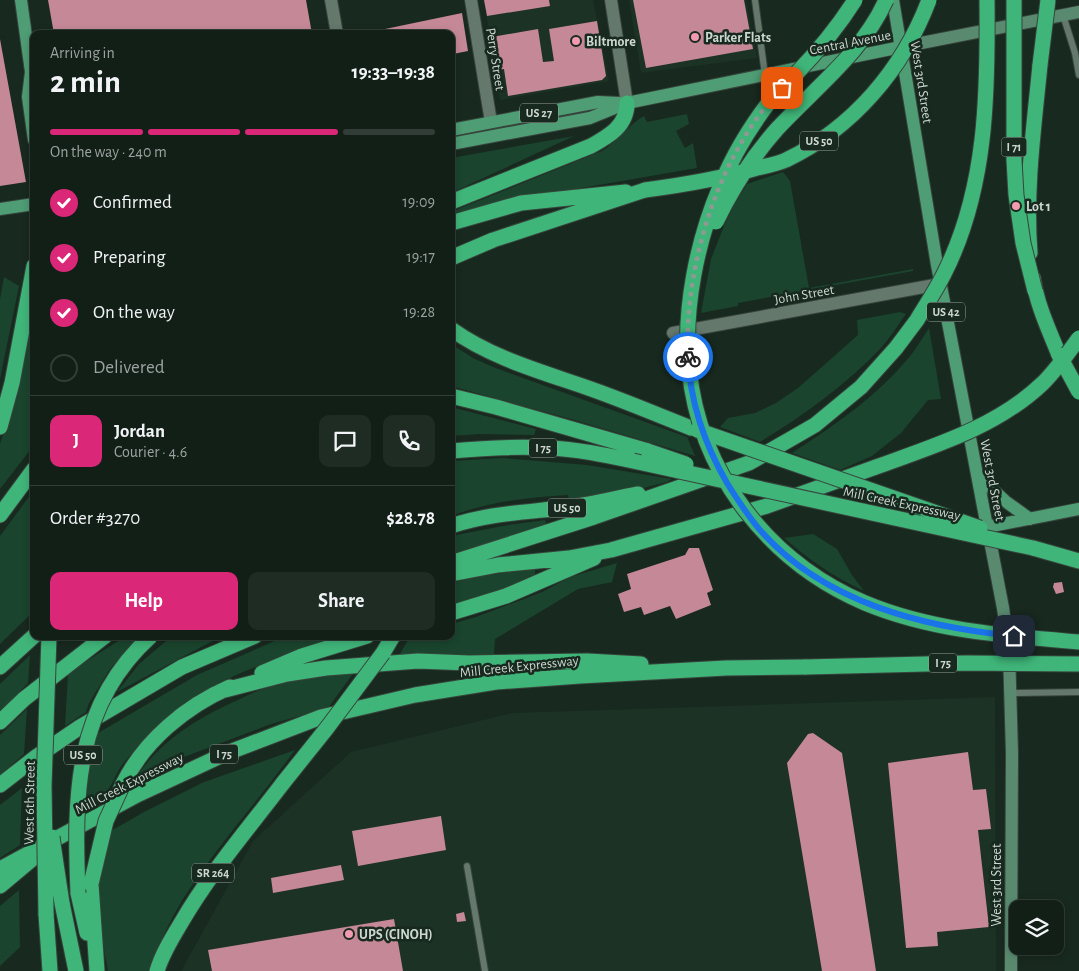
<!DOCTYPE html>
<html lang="en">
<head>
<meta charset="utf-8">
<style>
  body { margin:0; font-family:"Alegreya Sans",sans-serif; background:#1f2c24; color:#f1f3f6; height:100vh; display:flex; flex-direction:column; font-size:19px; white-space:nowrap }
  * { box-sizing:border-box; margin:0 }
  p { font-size:16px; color:#9ca2a1 }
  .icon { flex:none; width:28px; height:28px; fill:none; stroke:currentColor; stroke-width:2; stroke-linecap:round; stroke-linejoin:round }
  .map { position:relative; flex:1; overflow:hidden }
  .drawer { position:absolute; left:30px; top:30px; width:425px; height:610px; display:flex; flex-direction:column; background:#121f17; border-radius:10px; box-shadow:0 2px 8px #0003,0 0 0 1px #313d36 }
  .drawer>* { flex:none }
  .buttons { position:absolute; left:1009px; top:900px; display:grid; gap:10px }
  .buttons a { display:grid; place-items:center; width:55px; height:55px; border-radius:10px; background:#121f17; box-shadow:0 2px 8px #0003,0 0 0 1px #313d36; font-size:25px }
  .pin { position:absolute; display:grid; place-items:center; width:42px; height:42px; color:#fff; margin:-21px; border-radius:10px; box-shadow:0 2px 8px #0006 }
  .courier { position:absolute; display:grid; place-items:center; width:50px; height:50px; margin:-25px; border:4px solid #1a73e8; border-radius:50%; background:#fff; color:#222; box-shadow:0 1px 6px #0007 }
  .overview em { font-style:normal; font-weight:600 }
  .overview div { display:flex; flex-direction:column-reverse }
  .overview { display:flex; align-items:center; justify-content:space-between; height:85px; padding:0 20px }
  h1 { font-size:32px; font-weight:600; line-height:38px }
  .bar { display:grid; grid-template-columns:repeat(4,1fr); gap:8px 5px; align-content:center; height:60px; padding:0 20px }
  .bar i { height:6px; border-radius:4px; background:#313d36 }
  .bar .active { background:#db2777 }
  .bar p { grid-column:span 4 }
  .line { display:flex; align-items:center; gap:12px; padding:0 20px; border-top:1px solid #313d36 }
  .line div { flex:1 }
  .round { display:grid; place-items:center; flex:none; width:52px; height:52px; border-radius:10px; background:#1f2c24 }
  ol { padding:0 20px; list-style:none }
  li { display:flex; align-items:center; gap:15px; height:55px }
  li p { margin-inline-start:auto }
  li .icon { padding:5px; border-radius:50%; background:#db2777; color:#fff; stroke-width:4 }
  li:last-child { color:#9ca2a1 }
  li i { width:28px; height:28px; border:2px solid #313d36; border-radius:50% }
  .cta { display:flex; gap:10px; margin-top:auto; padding:10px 20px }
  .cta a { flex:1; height:58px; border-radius:10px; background:#db2777; color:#fff; font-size:20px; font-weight:600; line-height:58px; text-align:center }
  .cta a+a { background:#1f2c24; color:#f1f3f6 }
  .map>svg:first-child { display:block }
</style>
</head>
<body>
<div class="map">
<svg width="1079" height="971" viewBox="0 0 1079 971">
  <rect width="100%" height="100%" fill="#18291f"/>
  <path fill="#1b3224" d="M484 0H593L609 81 500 100Z
    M629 0H746L757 58 641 73Z
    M995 697 996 971H181L253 841 351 752 512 713Z"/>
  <path fill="#1a442d" d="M687 114 689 124 676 131 685 148 693 143 697 168 512 200 451 214V212L602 151C618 141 628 125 644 116L647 122Z
    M574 136 451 193V158Z
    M783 172 790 181 809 288 913 269V271L738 303V306L701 313 711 259 724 226 734 205 747 184Z
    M4 277 19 286 0 379V299Z
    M34 310V445L0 489V444L15 399Z
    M900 312 906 314C898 325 890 338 881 348 846 385 804 415 760 442L720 427 728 418 755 413 776 403 798 388 858 335 857 320Z
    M929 328 941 399 928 400 901 433 872 456 840 470 792 453C832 427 873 399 904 363 914 353 921 340 929 328Z
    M451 344 473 358 493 367 687 437 695 456 571 419 451 386Z
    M451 407 536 429 534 435 479 434 451 436Z
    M503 458 587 465 672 479 667 482 620 494 569 501 568 495C529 497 488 502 451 516V461Z
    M34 490 33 612 0 644V536Z
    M545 520 547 527 451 557V536L508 525Z
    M813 534 837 549 852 575 864 591C834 577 809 560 784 538Z
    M617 563 612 582 578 589 495 639 494 655 400 654 410 636H451V624L476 617 542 592 570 577Z
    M532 569 535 570V576L489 596 451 607V583L475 577Z
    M126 636H140L110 669 89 703 86 712 65 726 68 673Z
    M172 636H222L117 692 139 664Z
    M286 636H347C292 653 225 673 179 708 158 724 139 744 122 765 116 773 112 788 104 793 99 797 92 798 86 801L90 760 98 733 197 675Z
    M30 655 28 683 0 712V684Z
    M355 671 328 708 271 724 176 760 136 777C162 740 197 718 238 700 256 691 275 683 295 679 315 675 336 674 355 671Z
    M27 709 24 754 0 775V735Z
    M295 750C259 800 216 847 183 899 169 922 158 947 148 971H108L98 917 99 880 109 832 144 812 204 782Z
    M22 788 20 845 0 858V805Z
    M19 890 20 947 0 966V906Z"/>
  <path fill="#c58896" d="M48 0H306L312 34H54Z
    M484 0H549L550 6 487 16Z
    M633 0H744L753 49 646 68Z
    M462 13 468 51 453 54 455 67H451V34H361Z
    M597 21 606 76 602 80 508 96 504 69 497 70 492 37 538 29 543 62 554 61 549 29Z
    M0 39 26 182 0 186Z
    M689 548H699L713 590 707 593 711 605 676 619 670 606 644 615 641 607 624 612 618 594 631 589 627 574 685 555Z
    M1062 582 1064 592 1056 594 1053 587 1054 583Z
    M813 733 842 753 876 971H822L787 763 808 734Z
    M968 752 973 790 986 789 991 829 978 830 989 927 937 932 938 946 906 948 888 763Z
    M441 816 446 850 358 866 352 831Z
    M341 865 344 880 273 893 271 878Z
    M464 912 466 921 457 922 456 914Z
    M394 919 403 971H212L208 950Z"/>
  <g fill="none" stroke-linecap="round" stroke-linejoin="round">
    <g stroke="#37443c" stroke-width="8">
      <path id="service" d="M755 0 765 75
        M1063 15 1075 53 1079 75
        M1011 693 1079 692
        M467 866 485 971"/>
    </g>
    <g stroke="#37443c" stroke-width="14">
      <path id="minor" d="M471 0 491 122
        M673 333 940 284"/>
    </g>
    <g stroke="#37443c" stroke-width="14">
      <path id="tertiary" d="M331 0 337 34
        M611 0 627 103"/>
    </g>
    <g stroke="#37443c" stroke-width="14">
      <path id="secondary" d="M901 47 1079 12
        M988 530 1003 608 1009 651 1012 753 1011 971"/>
    </g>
    <g stroke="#37443c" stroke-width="14">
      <path id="primary" d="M21 0 31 72 28 97 34 140
        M893 0 937 265 987 527 1079 509
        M451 130 598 102 620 103
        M451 144 590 118 627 103 901 47
        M0 209 34 204
        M978 476 1005 501 1030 519"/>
    </g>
    <g stroke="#37443c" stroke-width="17">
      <path id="motorway" d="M451 202 591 146C609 136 627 126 627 103
        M451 223 521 203 626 192
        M1030 253C1025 190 1034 127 1040 65
        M451 258 493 240 645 190
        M1033 278C1037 305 1049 330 1059 355
        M451 329C493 359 543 372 591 389 625 401 658 415 691 428
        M451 396 496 407 648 451
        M0 427 12 383 34 266
        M451 451C484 448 516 446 548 448 577 449 605 455 633 461
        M0 515 34 469
        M451 526C489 513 531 512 570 507 593 504 616 498 638 494
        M1033 548 1079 561
        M451 563 594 517 749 463 815 425 861 387 896 348 917 320
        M451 574 498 565 569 558 611 550 767 506 876 467
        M451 613 506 596 594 558
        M383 653 393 636
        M0 667 34 636
        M262 673 302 656 367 636
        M221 691 287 674 326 668 418 661 469 663 587 661 641 664
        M0 722 24 699 105 636
        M123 784C144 741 186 706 230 687
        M0 785 36 757 80 727 182 667 255 636
        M0 869 137 795 227 753 321 717 415 695 496 682 580 676 726 668 806 667
        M91 884 97 971
        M0 886 31 860
        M78 893 87 933
        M62 903 76 971
        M46 914 50 971
        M157 971C162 954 172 938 181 923 210 873 248 829 283 783"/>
    </g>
    <use href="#service" stroke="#64786c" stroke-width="6"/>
    <use href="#minor" stroke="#64786c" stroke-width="12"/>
    <use href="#tertiary" stroke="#64786c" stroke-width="12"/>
    <use href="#secondary" stroke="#598a70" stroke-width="12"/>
    <use href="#primary" stroke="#4e9d74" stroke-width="12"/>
    <use href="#motorway" stroke="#3fb579" stroke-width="15"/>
    <g stroke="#37443c" stroke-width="17" stroke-linecap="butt">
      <path id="motorway-bridge" d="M855 0C838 27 818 51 796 74 787 83 778 92 770 101 750 127 732 157 720 187 697 241 683 310 689 368 699 473 769 562 865 603 932 631 1007 636 1079 642
        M1014 0V160L1016 195 1023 243 1035 291
        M1040 65 1048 0
        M645 190C683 185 720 179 757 168 766 166 777 164 786 160 853 128 903 69 929 0
        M716 222C732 189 753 156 777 129 815 88 863 52 886 0
        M917 320C926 305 936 290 944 274 987 189 988 93 987 0
        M1059 355 1079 392
        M697 430 980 528
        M648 451 686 464
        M633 461 1033 548
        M876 467C934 446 997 427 1043 383 1057 369 1068 353 1079 338
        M806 667 965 663 1079 664
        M283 783 327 728 383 653
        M52 837 62 903
        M91 884 106 821 123 784
        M78 893C74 797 74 705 151 636
        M46 914 44 786 49 636"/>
    </g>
    <use href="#motorway-bridge" stroke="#3fb579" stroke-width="15"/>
  </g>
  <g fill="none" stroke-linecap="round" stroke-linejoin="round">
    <path stroke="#8d9a92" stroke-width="5" stroke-dasharray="0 9" d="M688 357C684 266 718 154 782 88"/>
    <path stroke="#1a73e8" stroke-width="6" d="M688 357C690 401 705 445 727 483 737 499 748 516 760 530 823 602 922 627 1014 636"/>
  </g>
  <g fill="#f29aaf" stroke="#18291f" stroke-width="2">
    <circle cx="695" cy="37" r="5"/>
    <circle cx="576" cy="41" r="5"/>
    <circle cx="1016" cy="206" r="5"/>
    <circle cx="349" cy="934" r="5"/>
  </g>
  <g text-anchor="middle" stroke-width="5" stroke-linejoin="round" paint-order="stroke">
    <g fill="#18291f" stroke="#96a39b" stroke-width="1">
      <rect x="520" y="103.5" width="38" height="19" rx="4"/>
      <rect x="800" y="131.5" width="38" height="19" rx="4"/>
      <rect x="1001.5" y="137.5" width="25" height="19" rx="4"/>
      <rect x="927" y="302.5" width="38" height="19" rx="4"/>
      <rect x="529" y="438.5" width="28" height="19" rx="4"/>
      <rect x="548" y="498.5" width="38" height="19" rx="4"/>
      <rect x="929" y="653.5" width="28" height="19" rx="4"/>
      <rect x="210" y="744.5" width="28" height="19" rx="4"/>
      <rect x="64" y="745.5" width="38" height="19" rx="4"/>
      <rect x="192" y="863.5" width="42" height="19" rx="4"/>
    </g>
    <g font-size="12" font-weight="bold" fill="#ccd7d0">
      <text x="539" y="117">US 27</text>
      <text x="819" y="145">US 50</text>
      <text x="1014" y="151">I 71</text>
      <text x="946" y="316">US 42</text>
      <text x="543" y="452">I 75</text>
      <text x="567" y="512">US 50</text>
      <text x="943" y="667">I 75</text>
      <text x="224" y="758">I 75</text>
      <text x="83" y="759">US 50</text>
      <text x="213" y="877">SR 264</text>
    </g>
    <g font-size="14" font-weight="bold" fill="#ccd7d0" stroke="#18291f" text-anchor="start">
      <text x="705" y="42">Parker Flats</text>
      <text x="586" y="46">Biltmore</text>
      <text x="1026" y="211">Lot 1</text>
      <text x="359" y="939">UPS (CINOH)</text>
    </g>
    <g font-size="14" fill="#ccd7d0" stroke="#18291f">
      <text transform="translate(850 42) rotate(-11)" y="5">Central Avenue</text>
      <text transform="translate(496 59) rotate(81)" y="5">Perry Street</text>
      <text transform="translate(922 82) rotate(81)" y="5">West 3rd Street</text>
      <text transform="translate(804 294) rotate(-10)" y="5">John Street</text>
      <text transform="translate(993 480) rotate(79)" y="5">West 3rd Street</text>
      <text transform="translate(902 503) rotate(12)" y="5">Mill Creek Expressway</text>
      <text transform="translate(519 666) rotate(-6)" y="5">Mill Creek Expressway</text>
      <text transform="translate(129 783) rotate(-27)" y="5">Mill Creek Expressway</text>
      <text transform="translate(29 803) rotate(-89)" y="5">West 6th Street</text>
      <text transform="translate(996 885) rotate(-90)" y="5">West 3rd Street</text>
    </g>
  </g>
</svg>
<div class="buttons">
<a><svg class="icon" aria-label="layers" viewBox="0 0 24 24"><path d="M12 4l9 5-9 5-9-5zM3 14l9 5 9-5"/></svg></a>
</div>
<div class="pin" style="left:782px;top:88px;background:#ea580c"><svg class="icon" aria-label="bag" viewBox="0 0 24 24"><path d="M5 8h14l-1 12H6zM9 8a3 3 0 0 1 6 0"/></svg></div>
<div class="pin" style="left:1014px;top:636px;background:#1f2937"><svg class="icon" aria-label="home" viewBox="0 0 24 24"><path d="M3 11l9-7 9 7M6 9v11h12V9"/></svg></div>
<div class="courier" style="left:688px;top:357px"><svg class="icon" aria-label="bike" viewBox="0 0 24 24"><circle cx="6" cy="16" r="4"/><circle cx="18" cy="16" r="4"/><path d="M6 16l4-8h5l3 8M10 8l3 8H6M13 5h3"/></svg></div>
<section class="drawer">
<div class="overview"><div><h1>2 min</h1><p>Arriving in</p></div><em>19:33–19:38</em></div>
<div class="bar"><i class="active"></i><i class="active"></i><i class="active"></i><i></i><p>On the way · 240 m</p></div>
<ol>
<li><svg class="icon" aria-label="check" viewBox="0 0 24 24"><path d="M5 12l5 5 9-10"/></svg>Confirmed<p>19:09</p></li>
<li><svg class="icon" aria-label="check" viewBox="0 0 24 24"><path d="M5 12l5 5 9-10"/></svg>Preparing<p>19:17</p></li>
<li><svg class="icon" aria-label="check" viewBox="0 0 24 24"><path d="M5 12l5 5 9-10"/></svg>On the way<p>19:28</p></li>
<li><i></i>Delivered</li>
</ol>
<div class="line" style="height:90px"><b class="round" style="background:#db2777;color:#fff">J</b><div><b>Jordan</b><p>Courier · 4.6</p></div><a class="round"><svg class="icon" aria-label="chat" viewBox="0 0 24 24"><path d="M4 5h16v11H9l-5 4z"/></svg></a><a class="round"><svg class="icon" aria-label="phone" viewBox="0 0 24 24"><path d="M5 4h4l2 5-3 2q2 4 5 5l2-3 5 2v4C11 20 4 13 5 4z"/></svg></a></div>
<div class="line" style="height:65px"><div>Order #3270</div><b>$28.78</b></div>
<div class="cta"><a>Help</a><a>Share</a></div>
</section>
</div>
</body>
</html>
